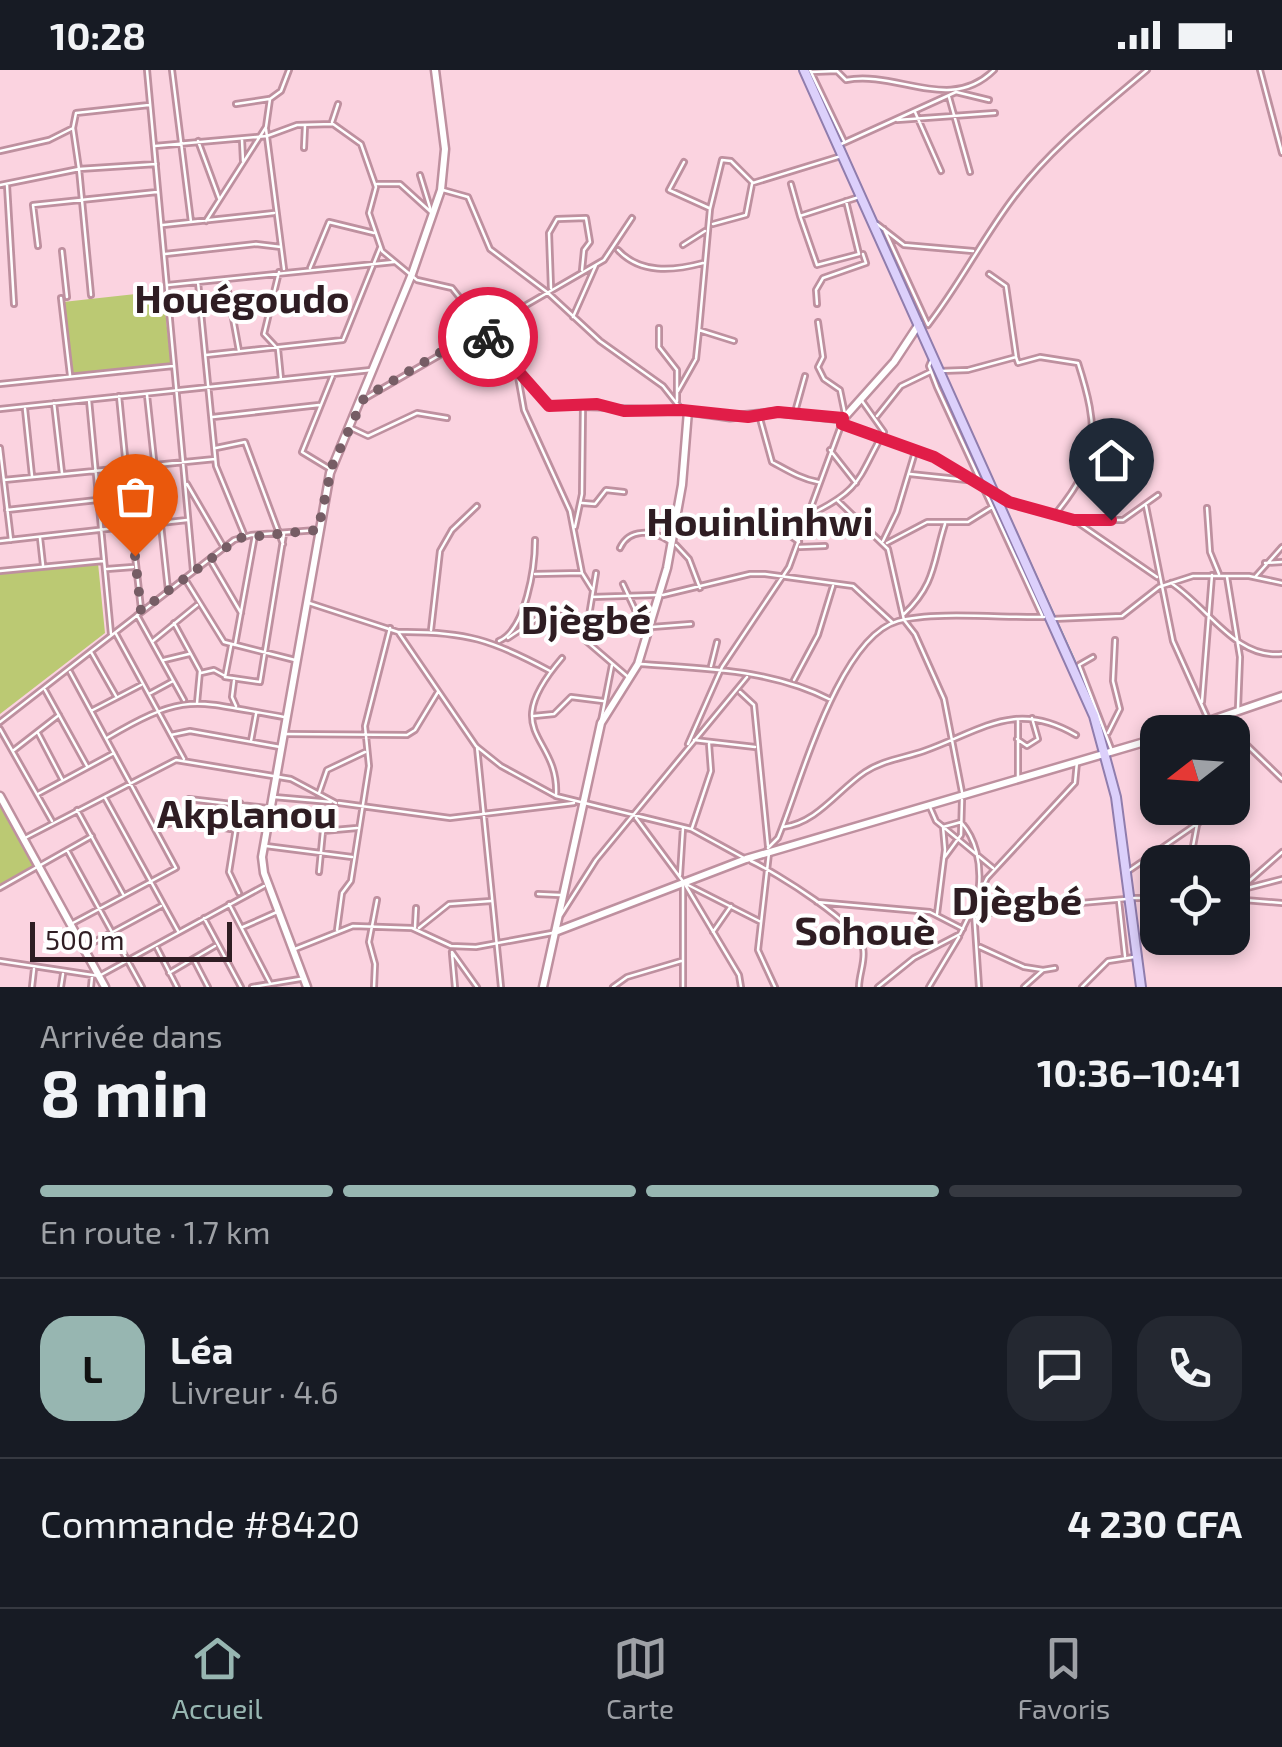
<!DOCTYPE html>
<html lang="fr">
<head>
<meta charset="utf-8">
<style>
  body { margin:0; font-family:"Exo 2",sans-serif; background:#242831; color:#f1f3f6; height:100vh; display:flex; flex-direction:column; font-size:38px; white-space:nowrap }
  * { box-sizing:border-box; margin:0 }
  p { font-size:32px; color:#9ea1a6 }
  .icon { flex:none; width:55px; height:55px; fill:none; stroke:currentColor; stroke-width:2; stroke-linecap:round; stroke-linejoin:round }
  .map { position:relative; height:917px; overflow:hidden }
  .drawer { display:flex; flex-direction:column; background:#171b24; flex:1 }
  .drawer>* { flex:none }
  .needle { width:65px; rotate:253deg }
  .controls { position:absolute; left:1140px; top:645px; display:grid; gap:20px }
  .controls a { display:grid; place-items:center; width:110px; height:110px; border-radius:20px; background:#171b24; box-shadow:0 5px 15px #0003; font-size:50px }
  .scale { position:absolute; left:30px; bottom:25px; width:202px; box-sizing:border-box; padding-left:10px; border:5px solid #2f1d23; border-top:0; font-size:28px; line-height:35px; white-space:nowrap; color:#2f1d23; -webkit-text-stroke:8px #fff; paint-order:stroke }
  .pin { position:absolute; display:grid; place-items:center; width:85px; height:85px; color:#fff; margin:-102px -42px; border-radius:50% 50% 50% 0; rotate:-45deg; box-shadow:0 0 10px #0007 }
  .pin .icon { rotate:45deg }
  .courier { position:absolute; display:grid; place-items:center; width:100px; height:100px; margin:-50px; border:8px solid #e11d48; border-radius:50%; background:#fff; color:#222; box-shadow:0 2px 12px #0007 }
  .summary em { font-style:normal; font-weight:700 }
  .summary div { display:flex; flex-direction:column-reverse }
  .summary { display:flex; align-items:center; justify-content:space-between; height:170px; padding:0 40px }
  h1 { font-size:65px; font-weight:700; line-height:75px }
  .bar { display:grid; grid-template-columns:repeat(4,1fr); gap:15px 10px; align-content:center; height:120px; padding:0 40px }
  .bar i { height:12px; border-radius:8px; background:#363941 }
  .bar .selected { background:#97b6b1 }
  .bar p { grid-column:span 4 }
  .line { display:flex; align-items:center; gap:25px; padding:0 40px; border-top:2px solid #363941 }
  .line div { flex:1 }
  .round { display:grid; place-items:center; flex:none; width:105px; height:105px; border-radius:30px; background:#242831 }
  .status { display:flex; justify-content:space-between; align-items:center; height:70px; padding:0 50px; background:#171b24; direction:ltr }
  .status svg { height:28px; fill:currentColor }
  .dock { display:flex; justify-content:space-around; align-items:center; height:140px; border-top:2px solid #363941; background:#171b24; font-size:28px; color:#9ea1a6 }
  .dock a { display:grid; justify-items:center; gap:5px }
  .dock .selected { color:#97b6b1 }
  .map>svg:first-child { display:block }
</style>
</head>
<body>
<div class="status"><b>10:28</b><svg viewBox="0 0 49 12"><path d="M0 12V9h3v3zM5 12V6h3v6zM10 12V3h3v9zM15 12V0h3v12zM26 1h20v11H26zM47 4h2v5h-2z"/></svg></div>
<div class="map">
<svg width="1282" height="917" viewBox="0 0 1282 917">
  <rect width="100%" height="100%" fill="#fbd3e0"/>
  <path fill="#bbc973" d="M163 221 171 295 71 304 63 232Z
    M98 493 105 563 0 644V502Z
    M0 735 33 796 0 814Z"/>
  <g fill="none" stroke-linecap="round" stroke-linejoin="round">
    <path stroke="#20c3a6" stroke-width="2.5" d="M819 22 874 147
      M910 228 1088 621
      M1103 662 1107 674"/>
    <g stroke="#be909f" stroke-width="8">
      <path id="street" d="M147 0 193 501
        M172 0 191 152
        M810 0 844 71
        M1260 0 1282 83
        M811 2 837 1 846 10C897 0 950 44 994 0
        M949 27 970 102
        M236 34 269 29
        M915 42 941 101
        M897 50 995 43
        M332 52 338 34
        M266 59 284 199
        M242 70 243 91
        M198 71 219 128
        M839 75 956 22 989 30
        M155 76 267 66 297 55 333 54 361 74 376 117 369 143 382 181 417 210 452 218 483 257
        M304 78 305 56
        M0 81 49 70 73 58
        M684 92 669 120 709 138
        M420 105 431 141
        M753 113 841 86
        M377 114H400L432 143
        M791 114 800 146 859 127
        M0 115 79 99 73 58 76 43 149 35
        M7 115 14 234
        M443 120 468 127 490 179 547 222 600 271 663 316 682 340
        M800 146 817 195 859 184 846 131
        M206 151 266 57 270 29 281 21 289 0
        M713 154 746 145 752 114
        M877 154 904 175 973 181
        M163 155 274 143
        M884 159 928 255C960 214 982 169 1014 127 1051 78 1100 40 1147 0
        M683 175 705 161
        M38 176 33 135 157 122
        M618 180C640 204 673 201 703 193
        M62 181 67 227
        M165 184 256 174 281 177
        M310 198 329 152 374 163
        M279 202 264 264 278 279 281 309
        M989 204 1006 216 1016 286
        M226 210 239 281
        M198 212 216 396 244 464
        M168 215 394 192
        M551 218 549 163 557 149 586 148 590 172 584 180 582 200
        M91 225 79 99 156 94
        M61 228 70 305
        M817 234 816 220 823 208 866 193 863 184
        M573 247 596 195
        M818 252 823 287 818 297 824 309 840 320 845 344
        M659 258V277L677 300V331
        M480 259 549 336 681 340
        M734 271 699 260 710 139 722 90 731 91 753 113
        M206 285 343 270 380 178
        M932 289 929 296 937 317 1042 545
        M517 301 524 340 570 441 582 503
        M940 301 968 300 1016 287 1018 293 1040 287 1078 293C1099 359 1100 389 1057 442
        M0 314 173 296
        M678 321 696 289 699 260
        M147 325 168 520
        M119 326 126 397
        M364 329 604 190 632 148
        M89 330 111 564
        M54 333 62 403
        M0 339 371 300
        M25 339 32 406
        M795 342 805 306
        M759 345 772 392C787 400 801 409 818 412
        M877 346 901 316 930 302
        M213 347 319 335
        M844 355 933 387 982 415
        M349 357 368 366 417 343 447 348
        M0 378 11 470
        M216 378 245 372 283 474
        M830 380 856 413
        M330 399 302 382 333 305
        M910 404 967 410
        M4 410 215 389
        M187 414 223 476
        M1001 428 1074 450 1157 507
        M837 430 888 479 904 550 915 564 944 629 962 722
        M582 433 595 434 606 420 624 422
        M1146 436 1173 571 1208 649
        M1207 438 1210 482 1219 504
        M7 440 97 430
        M811 444C863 419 858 407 884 362L862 331
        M760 449 770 451 799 472
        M1076 450H1123L1158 425
        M575 457 582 424 583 336
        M132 458 141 539
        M40 468 43 495
        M0 471 187 450
        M883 471 897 442 915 382
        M887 473 927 452H968L992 437
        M676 475 689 489 700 518
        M800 477 825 476
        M620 478C629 458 653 460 669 471
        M210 490 241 543
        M1265 493 1282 492
        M107 499 133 497
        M0 501 103 491
        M596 503 585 570 627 606
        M535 504 582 503 592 519
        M1256 506 1282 477
        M1227 507 1240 587 1238 638
        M185 509 224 572 295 590
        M1171 513C1208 537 1235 589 1282 584
        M623 514 644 559
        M663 525 750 504H765L853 516 892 552
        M592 527 655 525
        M309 533 398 562 476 676 501 696 556 726 691 759 744 788
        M904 544C936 514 933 491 945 454
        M137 545 184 630
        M1052 549 1122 546 1159 517 1193 506H1249L1282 513
        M174 553 200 601 197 633
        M652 557 691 554
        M431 560 440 481 452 460 477 436
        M399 562C465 561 493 570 550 601
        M116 564 184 689
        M508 568 544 544 587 549
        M153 571 197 535
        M499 571C526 559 535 497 535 470
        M235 575 255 465
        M231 576 225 607 260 612 284 464
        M91 582 116 626
        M1093 587 1079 595 1112 681
        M164 590 189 584
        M640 594C706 599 771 599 831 630
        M711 596 717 572
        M70 602 176 798 71 854
        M201 603 214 600 225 606
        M794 610 818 565 833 516
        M234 611 232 627 236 636
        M45 620 87 696
        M740 622 754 635 768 776
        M149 624 173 611
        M1202 632 1212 505
        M91 641 141 615
        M534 646 554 644 571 627 603 631
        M1018 650V706
        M601 651 612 595
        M1217 651 1219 662
        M1222 651 1282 709
        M0 652 234 470 251 465 317 460
        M0 659 52 751
        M38 663 62 709
        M1108 663 1120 639 1113 611 1115 570
        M285 664 407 665 415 660 438 622
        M171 665 190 661 280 677
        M107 668C188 620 195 632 284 647
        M1017 669 1027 676 1038 669 1032 648
        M694 670 755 677
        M251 671 256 644
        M688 674 722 597 789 497 843 350
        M477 677 501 917
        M14 680 59 645
        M319 723 327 700 365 682
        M38 724 114 683
        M556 726C560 664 496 665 562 588
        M274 727 331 732
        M105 728 178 861
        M189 729 267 738
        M339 733 450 748 574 733
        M929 735 936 751 993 798
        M77 740 123 824
        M636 748 682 810
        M783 757C817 753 838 720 865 702 883 690 904 688 924 681 981 661 1015 629 1076 665
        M692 758 711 701 709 674
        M157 759 179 749 230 759
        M25 768 176 690 291 709 336 733
        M266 776 352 787
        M768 778 778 768C800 715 838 568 898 551 934 541 1004 548 1044 547
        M67 780 142 917
        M769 783 758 880 775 917
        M944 788 961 765 962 730
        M751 791C775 802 859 854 863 878 866 890 859 904 859 917
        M1190 792 1197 755
        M319 802 323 761 357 758
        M1127 802 1220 738
        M680 805 683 758
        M683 813V917
        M686 814 761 852
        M686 816 739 905 741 917
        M0 818 92 766
        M1239 820 1282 782
        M1232 822 1282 809
        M239 823 229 802 240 733
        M538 824 560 825
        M1134 828H1158
        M1232 829 1282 833
        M1119 831 1125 886
        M817 832 930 842 963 859
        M229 834 270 913
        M974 842 979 917
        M937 844 945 780 943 757 961 752C976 769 981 793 979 816
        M561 845 596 790 747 607
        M976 847 1002 840 1126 829
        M204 848 241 917
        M243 857 277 842
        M415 857 416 838
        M419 858 449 834 491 831
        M337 860 342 823 351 811 369 696 365 656 390 558
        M713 862 731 836
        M85 877 161 836
        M980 877 1024 897 1043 900
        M157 878 177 917
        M295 879 353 856 412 858 451 876 476 877 552 863
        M452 882 477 917
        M452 884 455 917
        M194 890 208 917
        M0 891 99 906 264 816
        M169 903 215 876
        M32 917 34 899
        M61 917 63 904
        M91 917 92 907
        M252 917 300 909
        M374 917 375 894 369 872 377 830
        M613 917 627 907 681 891
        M878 917 914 888 960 864 987 808 1075 713 1077 692
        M929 917 959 867
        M1024 917 1043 900 1055 898
        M1082 917 1108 891 1134 887"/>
    </g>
    <g stroke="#be909f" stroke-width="11">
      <path id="secondary" d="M1177 662 1282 626
        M0 726 105 917
        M555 862 746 789 1158 668
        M307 917 264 803 262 787 330 403 412 204 441 120 445 79 435 0
        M543 917 601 653 638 594 667 498 682 415 688 341 730 347 778 342 843 349 894 292 919 254"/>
    </g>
    <g stroke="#907dad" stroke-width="12">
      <path id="primary" d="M804 0 1094 646 1116 727 1141 917"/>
    </g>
    <use href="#street" stroke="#fff" stroke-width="2.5"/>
    <use href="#secondary" stroke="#fff" stroke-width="6"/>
    <use href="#primary" stroke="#dcd0fb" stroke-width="8"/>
  </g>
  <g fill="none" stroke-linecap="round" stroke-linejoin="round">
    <path stroke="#765d65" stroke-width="10" stroke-dasharray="0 18" d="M135 486 141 541 239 468 318 460 332 396 364 328 480 259 488 267"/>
    <path stroke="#e11d48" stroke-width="12" d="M488 267 549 336 597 334 624 341 682 340 748 347 778 342 843 348 842 354 934 387 1009 432 1074 450H1111"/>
  </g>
  <g text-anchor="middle" stroke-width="8" stroke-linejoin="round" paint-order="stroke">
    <g font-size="40" font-weight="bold" fill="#2f1d23" stroke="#fff">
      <text x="242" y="243">Houégoudo</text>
      <text x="760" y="466">Houinlinhwi</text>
      <text x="586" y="564">Djègbé</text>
      <text x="247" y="758">Akplanou</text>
      <text x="1017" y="845">Djègbé</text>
      <text x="865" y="875">Sohouè</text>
    </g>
  </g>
</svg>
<div class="controls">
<a><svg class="needle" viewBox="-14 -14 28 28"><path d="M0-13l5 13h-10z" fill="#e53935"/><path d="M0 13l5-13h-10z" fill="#9ea1a6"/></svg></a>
<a><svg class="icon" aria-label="locate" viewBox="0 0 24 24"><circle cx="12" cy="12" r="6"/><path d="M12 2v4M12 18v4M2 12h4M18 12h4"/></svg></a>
</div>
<div class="scale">500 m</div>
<div class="pin" style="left:135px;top:486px;background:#ea580c"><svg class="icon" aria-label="bag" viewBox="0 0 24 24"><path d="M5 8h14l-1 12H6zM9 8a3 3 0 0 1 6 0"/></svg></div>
<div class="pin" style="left:1111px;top:450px;background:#1f2937"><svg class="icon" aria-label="home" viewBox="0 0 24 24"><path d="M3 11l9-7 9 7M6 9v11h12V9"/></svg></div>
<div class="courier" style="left:488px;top:267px"><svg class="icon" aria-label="bike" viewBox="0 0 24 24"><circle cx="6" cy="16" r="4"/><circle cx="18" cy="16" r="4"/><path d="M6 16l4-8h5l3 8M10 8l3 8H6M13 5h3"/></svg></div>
</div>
<section class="drawer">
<div class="summary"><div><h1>8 min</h1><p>Arrivée dans</p></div><em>10:36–10:41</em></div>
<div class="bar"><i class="selected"></i><i class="selected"></i><i class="selected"></i><i></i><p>En route · 1.7 km</p></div>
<div class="line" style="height:180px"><b class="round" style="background:#97b6b1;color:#111">L</b><div><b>Léa</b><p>Livreur · 4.6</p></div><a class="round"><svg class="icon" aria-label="chat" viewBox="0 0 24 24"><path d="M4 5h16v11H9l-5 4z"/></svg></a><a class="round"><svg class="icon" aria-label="phone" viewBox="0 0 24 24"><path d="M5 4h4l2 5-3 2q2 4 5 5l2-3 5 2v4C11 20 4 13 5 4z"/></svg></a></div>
<div class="line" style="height:130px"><div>Commande #8420</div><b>4 230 CFA</b></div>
</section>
<nav class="dock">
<a class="selected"><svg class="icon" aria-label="home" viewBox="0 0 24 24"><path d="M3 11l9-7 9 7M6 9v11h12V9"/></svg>Accueil</a>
<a><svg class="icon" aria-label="map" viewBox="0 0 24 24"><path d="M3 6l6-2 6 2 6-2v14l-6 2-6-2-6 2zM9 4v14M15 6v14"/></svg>Carte</a>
<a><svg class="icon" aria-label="saved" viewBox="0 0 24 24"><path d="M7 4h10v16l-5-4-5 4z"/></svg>Favoris</a>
</nav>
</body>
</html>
